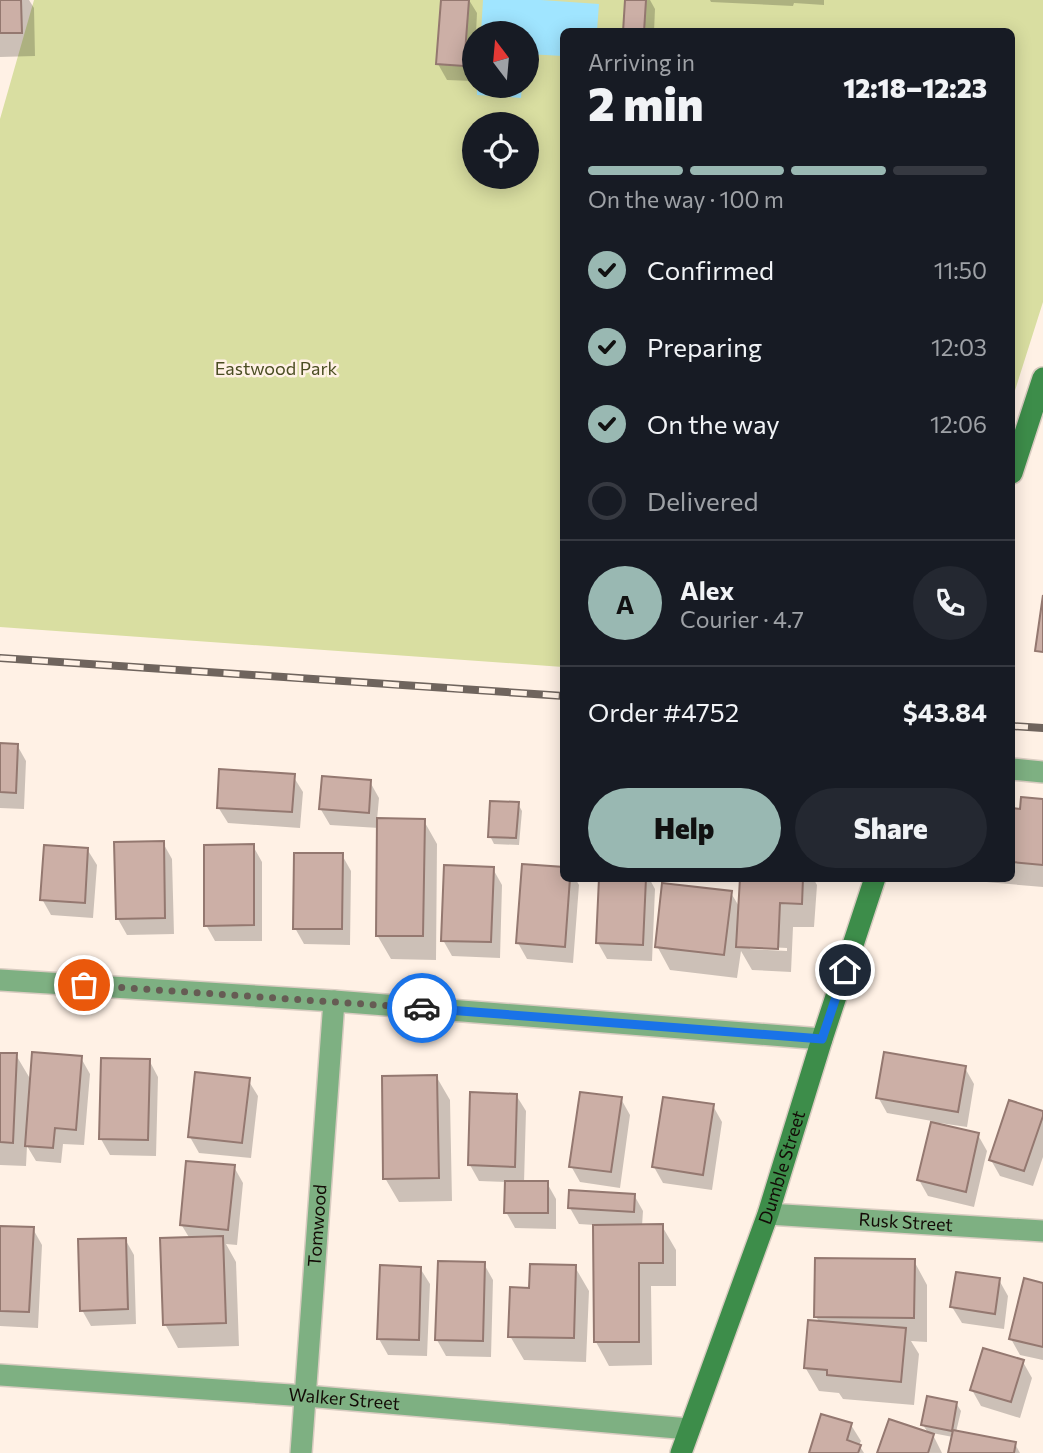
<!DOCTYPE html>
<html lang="en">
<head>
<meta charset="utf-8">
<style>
  body { margin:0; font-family:Commissioner,sans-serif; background:#242831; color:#f1f3f6; height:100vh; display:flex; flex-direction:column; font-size:26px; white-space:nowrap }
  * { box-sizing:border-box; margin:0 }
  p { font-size:23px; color:#9ea1a6 }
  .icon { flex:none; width:38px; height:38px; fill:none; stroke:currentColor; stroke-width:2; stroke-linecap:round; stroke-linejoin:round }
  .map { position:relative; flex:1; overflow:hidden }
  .panel { position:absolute; left:560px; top:28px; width:455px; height:854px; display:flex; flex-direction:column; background:#171b24; border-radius:10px; box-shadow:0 4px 18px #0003 }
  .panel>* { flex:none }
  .needle { width:46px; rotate:344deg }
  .fabs { position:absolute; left:462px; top:21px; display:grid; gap:14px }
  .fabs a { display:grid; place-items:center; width:77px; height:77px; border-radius:50%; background:#171b24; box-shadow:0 4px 18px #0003; font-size:35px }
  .pin { position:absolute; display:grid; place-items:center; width:60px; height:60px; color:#fff; margin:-30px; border:4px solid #fff; border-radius:50%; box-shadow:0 2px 7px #0007 }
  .courier { position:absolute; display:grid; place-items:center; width:70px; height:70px; margin:-35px; border:5px solid #1a73e8; border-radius:50%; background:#fff; color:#222; box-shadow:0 2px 9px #0007 }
  .overview em { font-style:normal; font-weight:800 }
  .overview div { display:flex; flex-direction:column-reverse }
  .overview { display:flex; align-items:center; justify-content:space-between; height:119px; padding:0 28px }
  h1 { font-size:46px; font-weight:800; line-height:52px }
  .bar { display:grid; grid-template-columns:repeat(4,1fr); gap:10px 7px; align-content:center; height:84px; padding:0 28px }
  .bar i { height:9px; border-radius:5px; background:#363941 }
  .bar .active { background:#99b8b2 }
  .bar p { grid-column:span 4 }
  .line { display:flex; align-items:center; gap:18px; padding:0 28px; border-top:2px solid #363941 }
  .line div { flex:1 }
  .round { display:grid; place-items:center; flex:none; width:74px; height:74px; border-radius:37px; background:#242831 }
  ol { padding:0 28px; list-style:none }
  li { display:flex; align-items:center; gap:21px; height:77px }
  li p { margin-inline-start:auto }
  li .icon { padding:7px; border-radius:50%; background:#99b8b2; color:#111; stroke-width:4 }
  li:last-child { color:#9ea1a6 }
  li i { width:38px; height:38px; border:4px solid #363941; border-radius:50% }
  .action { display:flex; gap:14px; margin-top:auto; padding:14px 28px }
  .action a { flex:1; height:80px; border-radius:42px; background:#99b8b2; color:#111; font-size:28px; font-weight:800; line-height:80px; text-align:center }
  .action a+a { background:#242831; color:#f1f3f6 }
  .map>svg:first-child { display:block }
</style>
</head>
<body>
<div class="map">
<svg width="1043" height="1453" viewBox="0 0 1043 1453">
  <rect width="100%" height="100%" fill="#fff1e5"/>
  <path fill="#d9dea1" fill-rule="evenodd" d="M34 0H1043V302L1012 400V32H564L563 667 0 627V119ZM474 33H527V86H474ZM474 124H527V177H474Z"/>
  <path fill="#a0e5ff" d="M483 0H541L599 4 597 31 564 32 563 56 527 54V33H481Z
    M477 86H522L521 98 477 95Z"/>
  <path fill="#0003" fill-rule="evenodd" d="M0 0H29L34 8 35 56 0 57Z
    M442 0H469L477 13 476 33H474L472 81 447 80 438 64Z
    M626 0H650L655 9 654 32H624Z
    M710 0H824V5L794 3 793 6 711 2Z
    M0 744 17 745 26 761 24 809 0 808Z
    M293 776 303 792 300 828 228 823 218 807Z
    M370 782 379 798 377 820 424 821 437 844 436 960 391 959 377 935 379 828 330 825 320 808Z
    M1043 801V887L963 880 962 878H1012V810L1021 811Z
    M518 804 522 811 519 845 494 844 490 836Z
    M163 843 172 859 174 934 127 935 118 919Z
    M253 846 262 862V941H215L206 925Z
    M87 849 97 865 93 918 51 915 42 899Z
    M342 855 351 871 350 945 304 944 295 928Z
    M493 869 502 885 500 958 452 956 443 940Z
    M564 878H575L579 885 573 963 527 959 518 943Z
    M600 878H649L655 889 652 961 607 959 598 943Z
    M741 878H813L817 885 814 927H793L791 972 752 970 741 951 737 978 670 970 657 946 731 893 740 908ZM750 946 787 948V951L750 949Z
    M0 1054 16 1055 32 1082 81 1058 90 1074 84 1145 63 1144 61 1163 36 1161 27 1146 26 1166 0 1165Z
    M149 1060 158 1077 156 1156 110 1155 101 1139Z
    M965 1068 974 1084 967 1127 940 1123 939 1126 978 1135 987 1151 974 1207 928 1196 919 1180 932 1121 887 1113 878 1097Z
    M436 1076 450 1100 452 1201 399 1202 385 1178Z
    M248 1080 258 1096 251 1158 199 1153 190 1137Z
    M516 1095 526 1111 524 1183H547L556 1199V1229L515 1228 506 1212V1182L479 1181 470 1165Z
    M621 1099 630 1115 620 1188 580 1182 571 1166Z
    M713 1106 722 1122 712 1190 663 1183 654 1167Z
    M1043 1113V1157L1033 1186 1000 1176 991 1160Z
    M234 1167 243 1183 237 1245 226 1244 236 1262 239 1346 178 1348 165 1324 190 1239 181 1224Z
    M634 1195 643 1211 642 1226H662L676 1250V1286H651L652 1365 609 1366 596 1342 594 1225 579 1224 570 1208Z
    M0 1227 33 1229 42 1245 38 1328 0 1326Z
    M125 1239 134 1255 136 1324 91 1326 82 1310Z
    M914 1261 927 1285V1342L911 1341 919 1354 914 1405 843 1399 839 1393 819 1391 805 1367 819 1322 816 1316Z
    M484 1264 493 1280 491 1357 446 1356 437 1340Z
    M575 1267 589 1291 586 1362 524 1360 510 1336 531 1290Z
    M420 1268 430 1284 427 1356 388 1355 379 1339Z
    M999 1280 1008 1296 1004 1329 962 1323 952 1307Z
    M1043 1285V1360L1020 1355 1011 1339Z
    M1023 1362 1032 1378 1020 1418 981 1406 972 1390Z
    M956 1403 961 1411 956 1432 1015 1444 1020 1453H950L953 1437 932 1433 942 1453H879L929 1434 923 1425Z
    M851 1425 861 1441 859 1445 864 1453H810Z"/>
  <path fill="#ccafa6" stroke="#947870" stroke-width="2" d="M0 0H21L22 33H0Z
    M441 0H469L464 66 436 64Z
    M625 0H646L644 32H623Z
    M1043 595V652L1035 651Z
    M0 743 18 744 16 793 0 792Z
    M219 769 295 774 292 812 217 808Z
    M322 776 371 780 369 813 319 809Z
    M1021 797 1043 799V865L1012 862V808L1020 809Z
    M490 801 519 802 516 838 488 837Z
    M377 818 425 819 423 936H376Z
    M164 841 165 918 116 919 114 842Z
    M254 844V925L204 926V845Z
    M44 845 88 848 85 903 40 900Z
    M294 853H343L342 929H293Z
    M522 864 564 867V878H570L565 947 516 943Z
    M444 865 494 867 491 942 441 941Z
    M599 878H646L643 945 596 943Z
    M740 878H803L802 904 780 903 778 949 736 947Z
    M662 883 732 891 724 955 655 947Z
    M32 1052 82 1056 76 1130 55 1128 53 1148 25 1146Z
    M884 1052 966 1066 958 1112 876 1098Z
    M0 1053H17L13 1143 0 1142Z
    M101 1058 150 1059 148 1140 99 1139Z
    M195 1072 250 1078 242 1143 188 1137Z
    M437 1075 439 1178 383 1179 382 1076Z
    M470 1092 517 1094 515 1167 468 1165Z
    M580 1092 622 1097 611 1172 569 1167Z
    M663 1097 714 1104 703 1175 652 1167Z
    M1009 1100 1043 1111V1116L1024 1171 989 1160Z
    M931 1122 979 1133 966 1192 917 1180Z
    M186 1161 235 1165 228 1230 180 1225Z
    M505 1181H548V1213H504Z
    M569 1190 635 1194 634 1212 568 1208Z
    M663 1224V1263H639V1342H594L593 1225Z
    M0 1226 34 1227 29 1312 0 1311Z
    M223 1236 226 1323 163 1325 160 1238Z
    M126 1238 128 1309 80 1311 78 1239Z
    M815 1258 915 1259 914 1318 814 1317Z
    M438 1261 485 1262 483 1341 435 1340Z
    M530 1264 576 1265 574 1338 508 1337 510 1287 529 1288Z
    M380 1265 421 1267 419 1340 377 1339Z
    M956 1272 1000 1278 995 1314 950 1307Z
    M1024 1278 1043 1283V1347L1009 1339Z
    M808 1320 906 1328 901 1382 827 1375V1370L804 1368Z
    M983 1348 1024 1360 1011 1402 970 1390Z
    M927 1396 957 1402 952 1431 921 1425Z
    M821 1414 852 1423 847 1440 861 1445 858 1453H809Z
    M889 1419 934 1434 928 1453H877Z
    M953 1430 1016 1442 1014 1453H948Z"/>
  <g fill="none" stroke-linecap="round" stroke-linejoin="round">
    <g stroke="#d9ccc1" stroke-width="24">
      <g id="street">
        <path d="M1012 769 1043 772"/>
        <path d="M0 980 334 1001 822 1039"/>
        <path id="s1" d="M768 1214 1043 1231"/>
        <path id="s2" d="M0 1375 306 1396 689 1429"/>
        <path id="s3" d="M301 1453 334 1001"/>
      </g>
    </g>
    <g stroke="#d9ccc1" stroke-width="24">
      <g id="secondary">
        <path d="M1012 473 1043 378"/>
        <path id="s4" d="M681 1453 768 1214 822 1039 875 878"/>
      </g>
    </g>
    <use href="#street" stroke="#7eb082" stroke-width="21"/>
    <use href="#secondary" stroke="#3d8d4a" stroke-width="21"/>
    <g stroke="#6f645d" stroke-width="8">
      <path id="rail" d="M0 658 564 696
        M1012 726 1043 728"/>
    </g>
    <use href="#rail" stroke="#fff1e5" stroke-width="5" stroke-dasharray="16" stroke-linecap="butt"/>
  </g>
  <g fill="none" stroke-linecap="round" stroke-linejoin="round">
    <path stroke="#665c54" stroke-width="7" stroke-dasharray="0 12.6" d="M84 985 422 1008"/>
    <path stroke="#1a73e8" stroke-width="9" d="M422 1008 822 1039 845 970"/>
  </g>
  <g text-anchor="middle" stroke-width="5" stroke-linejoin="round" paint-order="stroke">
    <g font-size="18" fill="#4a4d22" stroke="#fff1e5">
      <text x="276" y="375">Eastwood Park</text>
    </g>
    <g font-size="18" fill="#130b06" stroke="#fff1e5">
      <text dy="6" stroke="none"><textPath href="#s4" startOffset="303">Dumble Street</textPath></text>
      <text dy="6" stroke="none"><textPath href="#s1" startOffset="138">Rusk Street</textPath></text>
      <text dy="6" stroke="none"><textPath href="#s3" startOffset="228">Tomwood</textPath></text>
      <text dy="6" stroke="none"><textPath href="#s2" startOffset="345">Walker Street</textPath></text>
    </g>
  </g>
</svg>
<div class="fabs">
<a><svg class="needle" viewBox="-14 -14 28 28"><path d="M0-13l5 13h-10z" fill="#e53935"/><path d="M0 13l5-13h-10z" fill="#9ea1a6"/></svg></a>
<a><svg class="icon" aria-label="locate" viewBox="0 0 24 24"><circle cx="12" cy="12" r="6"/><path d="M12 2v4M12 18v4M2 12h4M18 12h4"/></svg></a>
</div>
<div class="pin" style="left:84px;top:985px;background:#ea580c"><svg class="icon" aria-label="bag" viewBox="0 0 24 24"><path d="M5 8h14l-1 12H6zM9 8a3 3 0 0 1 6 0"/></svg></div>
<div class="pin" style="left:845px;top:970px;background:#1f2937"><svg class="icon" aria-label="home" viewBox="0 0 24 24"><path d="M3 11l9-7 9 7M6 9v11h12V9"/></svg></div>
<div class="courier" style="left:422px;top:1008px"><svg class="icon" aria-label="car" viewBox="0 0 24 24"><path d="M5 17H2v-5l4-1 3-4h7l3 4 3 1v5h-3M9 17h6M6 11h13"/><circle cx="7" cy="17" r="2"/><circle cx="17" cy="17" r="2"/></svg></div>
<section class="panel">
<div class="overview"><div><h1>2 min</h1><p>Arriving in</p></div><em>12:18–12:23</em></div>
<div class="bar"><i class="active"></i><i class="active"></i><i class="active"></i><i></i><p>On the way · 100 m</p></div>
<ol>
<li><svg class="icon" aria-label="check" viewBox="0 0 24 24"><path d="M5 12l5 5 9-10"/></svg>Confirmed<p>11:50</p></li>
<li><svg class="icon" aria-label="check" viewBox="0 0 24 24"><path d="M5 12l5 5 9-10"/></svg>Preparing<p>12:03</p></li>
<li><svg class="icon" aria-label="check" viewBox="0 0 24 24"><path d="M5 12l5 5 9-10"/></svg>On the way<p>12:06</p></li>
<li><i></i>Delivered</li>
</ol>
<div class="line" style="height:126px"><b class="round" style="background:#99b8b2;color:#111">A</b><div><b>Alex</b><p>Courier · 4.7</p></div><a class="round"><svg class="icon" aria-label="phone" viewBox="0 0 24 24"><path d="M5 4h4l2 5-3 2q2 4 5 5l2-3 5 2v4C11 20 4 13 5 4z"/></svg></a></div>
<div class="line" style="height:91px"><div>Order #4752</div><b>$43.84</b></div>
<div class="action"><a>Help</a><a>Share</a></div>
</section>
</div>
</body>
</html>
